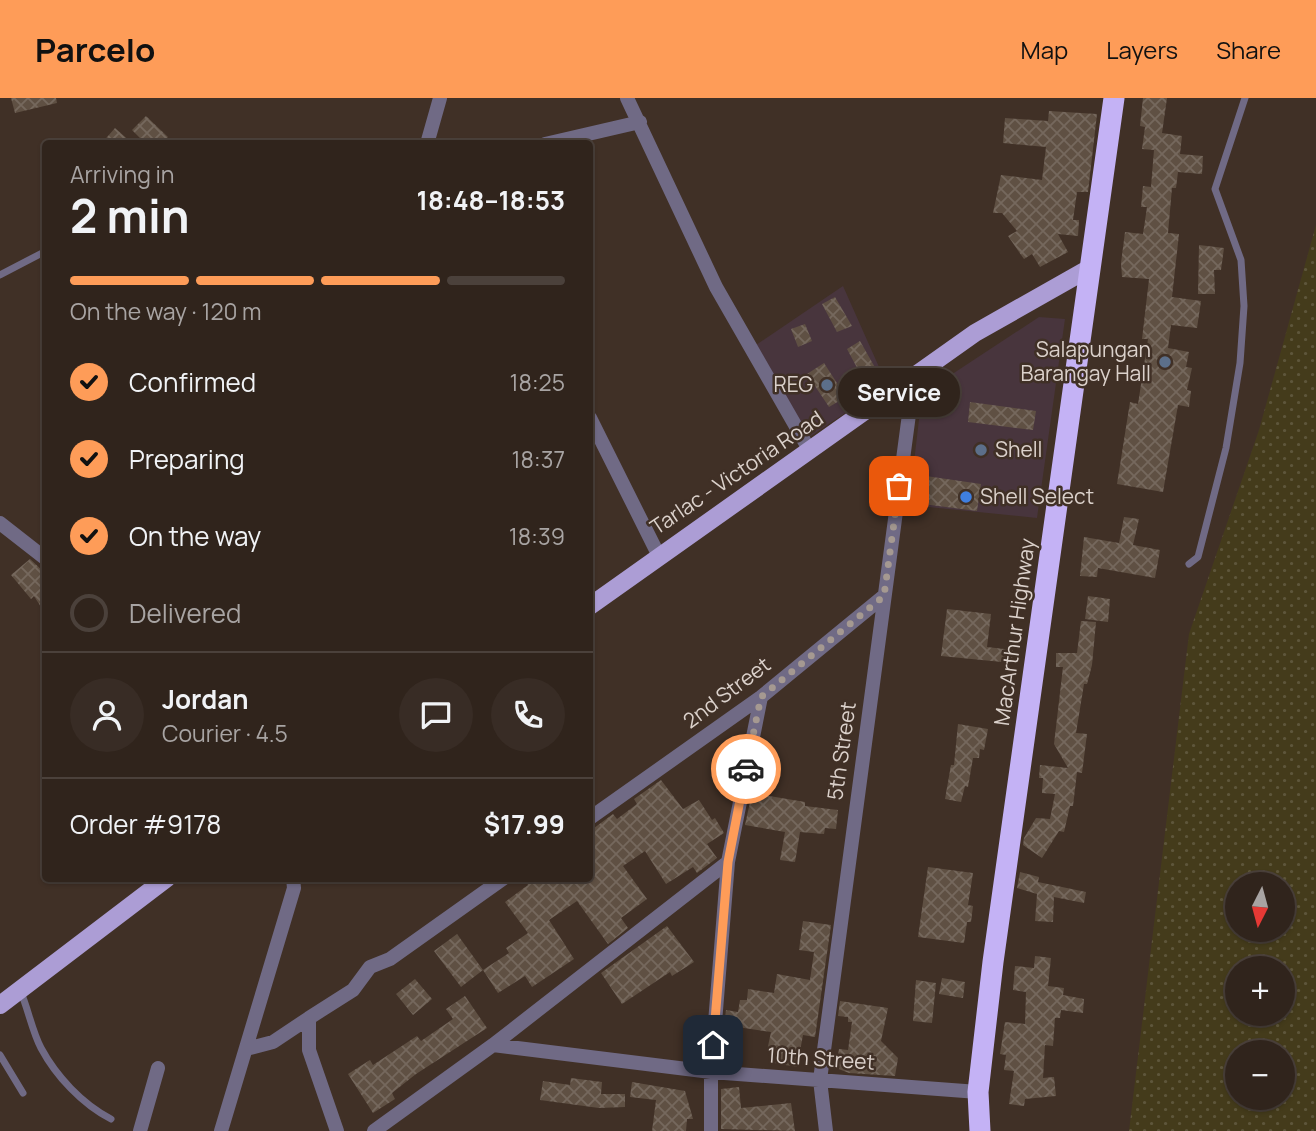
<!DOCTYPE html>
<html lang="en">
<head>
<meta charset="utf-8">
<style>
  body { margin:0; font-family:Manrope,sans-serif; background:#382c25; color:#f1f3f6; height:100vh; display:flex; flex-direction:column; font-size:26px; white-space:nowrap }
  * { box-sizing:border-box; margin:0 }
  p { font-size:23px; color:#a8a4a3 }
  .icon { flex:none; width:38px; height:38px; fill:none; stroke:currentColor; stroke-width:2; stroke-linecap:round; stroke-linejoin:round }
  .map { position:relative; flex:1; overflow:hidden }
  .drawer { position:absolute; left:42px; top:42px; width:551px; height:742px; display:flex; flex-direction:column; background:#30241c; border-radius:7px; box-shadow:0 2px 5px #0004,0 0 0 2px #4b413b }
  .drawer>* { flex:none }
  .needle { width:46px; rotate:186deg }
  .controls { position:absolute; left:1225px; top:774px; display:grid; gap:14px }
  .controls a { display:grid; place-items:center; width:70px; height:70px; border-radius:50%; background:#30241c; box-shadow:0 2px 5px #0004,0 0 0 2px #4b413b; font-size:35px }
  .pin { position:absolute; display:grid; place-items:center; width:60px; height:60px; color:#fff; margin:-30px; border-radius:14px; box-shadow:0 4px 10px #0006 }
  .courier { position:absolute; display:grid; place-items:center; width:70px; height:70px; margin:-35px; border:5px solid #fe9c58; border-radius:50%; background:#fff; color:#222; box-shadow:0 2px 9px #0007 }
  .bubble { position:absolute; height:49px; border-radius:24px; background:#30241c; box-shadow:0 2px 5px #0004,0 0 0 2px #4b413b; font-size:23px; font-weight:700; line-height:49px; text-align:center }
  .overview em { font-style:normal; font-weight:700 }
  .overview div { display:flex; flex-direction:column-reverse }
  .overview { display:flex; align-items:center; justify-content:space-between; height:119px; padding:0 28px }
  h1 { font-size:46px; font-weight:700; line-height:52px }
  .bar { display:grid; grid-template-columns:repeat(4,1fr); gap:10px 7px; align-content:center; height:84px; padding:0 28px }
  .bar i { height:9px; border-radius:5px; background:#4b413b }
  .bar .active { background:#fe9c58 }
  .bar p { grid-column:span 4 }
  .line { display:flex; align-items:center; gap:18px; padding:0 28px; border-top:2px solid #4b413b }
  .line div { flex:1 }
  .round { display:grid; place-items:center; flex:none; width:74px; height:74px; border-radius:37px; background:#382c25 }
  ol { padding:0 28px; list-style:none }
  li { display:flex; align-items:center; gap:21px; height:77px }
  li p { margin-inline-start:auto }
  li .icon { padding:7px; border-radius:50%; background:#fe9c58; color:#111; stroke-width:4 }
  li:last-child { color:#a8a4a3 }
  li i { width:38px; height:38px; border:4px solid #4b413b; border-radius:50% }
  header { display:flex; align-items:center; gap:42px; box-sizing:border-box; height:98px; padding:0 35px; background:#fe9c58; color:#111 }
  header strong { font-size:33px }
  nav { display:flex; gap:38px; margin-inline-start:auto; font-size:24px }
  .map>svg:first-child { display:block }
</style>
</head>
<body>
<header>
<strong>Parcelo</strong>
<nav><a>Map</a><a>Layers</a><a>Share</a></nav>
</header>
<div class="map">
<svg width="1316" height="1033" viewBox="0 0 1316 1033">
  <defs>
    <pattern id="sand-dots" width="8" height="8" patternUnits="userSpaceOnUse" patternTransform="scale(1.75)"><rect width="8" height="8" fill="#443b1b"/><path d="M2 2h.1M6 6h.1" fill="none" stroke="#5e563b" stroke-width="1.8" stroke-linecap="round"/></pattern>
    <pattern id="building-cross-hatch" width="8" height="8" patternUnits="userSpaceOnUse" patternTransform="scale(1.75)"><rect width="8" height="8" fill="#5f5043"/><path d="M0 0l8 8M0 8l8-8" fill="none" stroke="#75685d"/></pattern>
  </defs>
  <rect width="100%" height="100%" fill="#403026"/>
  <path fill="#48353d" d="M843 188 887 287 805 342 756 247Z
    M1039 219 1065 221 1037 420 909 407 922 296Z"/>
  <path fill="url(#sand-dots)" fill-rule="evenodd" d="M1316 127V1033H1129L1189 536 1259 332ZM1237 786H1283V831H1237ZM1237 870H1283V915H1237ZM1237 954H1283V999H1237Z"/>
  <path fill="url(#building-cross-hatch)" d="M11 0H56L57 5 15 15Z
    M1143 0H1167L1162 35 1182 38 1180 56 1203 58 1202 76 1178 74 1176 90H1172L1168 135 1179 136 1172 199 1201 203 1197 230 1171 227 1168 250 1189 254 1186 269 1192 270 1187 292 1191 293 1189 309 1178 307 1163 394 1117 386 1130 304 1138 306 1148 241H1142L1149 181 1122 179 1121 165 1125 134 1143 136 1147 109H1141L1143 88 1151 89 1154 52 1142 51 1145 29 1140 28Z
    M1049 13 1097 16 1088 94H1077L1073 122H1079L1078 138 1058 136 1068 154 1040 169 1032 156 1024 161 1019 154 1008 138 1017 133 1002 115H993L1001 77 1042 82 1046 49 1003 45 1005 20 1048 23Z
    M146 18 168 39 161 46H146L132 32Z
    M115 30 133 46H101Z
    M1199 147 1224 150 1221 172H1214L1215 196H1198Z
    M835 199 852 228 837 234 822 206Z
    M805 226 812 243 798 249 791 231Z
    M860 243 877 273 863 281 847 251Z
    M824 265 846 299 829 309 807 276Z
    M970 304 1036 313 1033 332 968 324Z
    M919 377 981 386 977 413 915 405Z
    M1124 419 1139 421 1133 447 1160 452 1155 480 1098 470 1097 479 1080 478 1084 439 1119 445Z
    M30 461 46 476V517L34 498 31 501 11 477Z
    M1088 498 1110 501 1108 524 1085 521Z
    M947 511 991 516 987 549 1013 552 1012 565 941 558Z
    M1081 523 1096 524 1092 567 1087 586H1084L1076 635 1087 636 1082 675 1077 674 1073 708H1070L1064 734 1059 733 1042 760 1023 747 1024 740 1036 720 1050 721 1055 696 1042 695 1043 680H1039L1040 667 1068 670 1054 646 1063 569H1056V555H1077Z
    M958 626 988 631 984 652 980 651 979 660H973L968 689 965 688 961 704 945 701 951 667H954Z
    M661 682 683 711 699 702 712 722 715 720 724 735 707 746 717 760 697 775 693 769 666 786 645 753 623 768 647 801 621 820 628 830 608 846 577 803 549 822 574 861 532 889 525 878 498 895 483 872 509 855 506 850 528 835 505 804 528 787 524 780H590V733L613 716 617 721 637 706 634 701Z
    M752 695 805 704V708L838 712 836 731 825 730 824 736 800 734 795 764 780 762 785 734 745 727Z
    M928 769 973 775 968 807 973 808 971 824H967L964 845 918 839Z
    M1020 774 1039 779 1038 784 1086 794 1084 805 1054 799 1053 824 1035 823 1037 796 1017 790Z
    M803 823 831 827 815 939 803 937 797 969 774 965 776 955 767 953 771 934 724 927 726 912 738 914 740 902H747L748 891 774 895 777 876 810 882 814 854 799 852Z
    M667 828 694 864 672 878 670 874 622 906 601 875Z
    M457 836 483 872 461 889 434 853Z
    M1035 858 1051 860 1048 888 1064 890 1063 897 1084 901 1083 915 1061 912 1060 920H1055L1053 948 1045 947 1043 980 1054 979 1056 998 1025 1001 1024 1008 1009 1006 1014 973 1004 972 1006 957 1000 956 1005 924 1025 926 1026 894 1013 892 1015 868 1034 870Z
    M942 880 965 884 963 900 939 896Z
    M415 881 432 901 413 917 396 896Z
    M916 882 936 885 932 925 913 923Z
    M465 898 487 930 416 976 392 995 395 1001 373 1015 348 976 370 962 373 967 417 938 421 943 453 921 446 911Z
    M840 903 888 910 881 943 898 960 895 978 849 975 836 970 839 951 848 952 852 924H848V919L838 918Z
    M571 980 602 984 601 996H625V1009L599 1010 540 1002 543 983 570 987Z
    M632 984 685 993 693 1021H687L686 1033H652L656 1002 630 999Z
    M739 989 741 1010 791 1005 795 1033 721 1031V991Z"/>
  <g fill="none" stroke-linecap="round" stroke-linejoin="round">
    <path stroke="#706a85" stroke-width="7" d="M0 177 46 153
      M1189 466 1198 459 1226 350 1240 265 1244 208 1241 162 1215 91 1245 0
      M20 892C28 910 32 933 41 950 56 978 82 1006 111 1021
      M0 957 23 995"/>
    <path stroke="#706a85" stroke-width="14" d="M627 0 716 189 810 353
      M427 46 440 0
      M545 46 640 24
      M590 320 658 456
      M0 425 46 461
      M590 720 761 599 884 498
      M493 947 711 974 978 994
      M246 951 273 944 309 920
      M140 1033 158 970
      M221 1033 294 790 293 780
      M337 1033 309 952V920L353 892 370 869 390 861 504 780
      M374 1033 493 947 728 764
      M711 1033V974L728 764 761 599
      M826 1033 820 982 914 279"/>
    <path stroke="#ac9dd5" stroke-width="18" d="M590 508 975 235 1088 171
      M0 907 167 780"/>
    <path stroke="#c4b2f5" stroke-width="21" d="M980 1033 978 994 993 864 1114 0"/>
  </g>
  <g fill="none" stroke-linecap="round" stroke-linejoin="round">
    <path stroke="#a59991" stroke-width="7" stroke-dasharray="0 12.6" d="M746 671 761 599 884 498 899 388"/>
    <path stroke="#fe9c58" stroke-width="9" d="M713 947 728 764 746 671"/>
  </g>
  <g fill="#5c6f8a" stroke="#403026" stroke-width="2.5">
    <circle cx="1165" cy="264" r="7"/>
    <circle cx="827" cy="287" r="7"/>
    <circle cx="981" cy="352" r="7"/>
  </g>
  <circle fill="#3f7fe0" stroke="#403026" stroke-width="2.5" cx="966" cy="399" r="7"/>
  <g text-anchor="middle" stroke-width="5" stroke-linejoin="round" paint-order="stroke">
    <g font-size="21" fill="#dbd1cb" stroke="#403026" text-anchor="end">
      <text x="1151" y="259">Salapungan<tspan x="1151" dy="24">Barangay Hall</tspan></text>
      <text x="813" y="294">REG</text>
      <text x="995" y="359" text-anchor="start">Shell</text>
      <text x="980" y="406" text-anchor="start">Shell Select</text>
    </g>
    <g font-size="21" fill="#dbd1cb" stroke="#403026">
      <text transform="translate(737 375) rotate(-34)" y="7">Tarlac - Victoria Road</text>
      <text transform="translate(1015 534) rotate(-82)" y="7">MacArthur Highway</text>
      <text transform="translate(727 595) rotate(-37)" y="7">2nd Street</text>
      <text transform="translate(842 653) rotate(-82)" y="7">5th Street</text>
      <text transform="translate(821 961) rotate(4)" y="7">10th Street</text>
    </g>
  </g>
</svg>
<div class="controls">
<a><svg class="needle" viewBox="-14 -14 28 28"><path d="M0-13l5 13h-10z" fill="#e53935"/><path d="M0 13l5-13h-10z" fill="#a8a4a3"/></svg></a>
<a>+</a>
<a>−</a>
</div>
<div class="pin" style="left:899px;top:388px;background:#ea580c"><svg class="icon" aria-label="bag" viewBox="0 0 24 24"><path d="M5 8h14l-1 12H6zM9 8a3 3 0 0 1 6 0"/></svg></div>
<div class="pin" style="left:713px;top:947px;background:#1f2937"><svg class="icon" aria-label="home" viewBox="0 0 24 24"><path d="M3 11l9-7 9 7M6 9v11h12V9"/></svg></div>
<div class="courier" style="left:746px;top:671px"><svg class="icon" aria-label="car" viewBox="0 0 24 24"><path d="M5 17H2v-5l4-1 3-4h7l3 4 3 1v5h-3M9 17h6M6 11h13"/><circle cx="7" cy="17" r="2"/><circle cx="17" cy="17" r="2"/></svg></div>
<div class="bubble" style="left:838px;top:270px;width:122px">Service</div>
<section class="drawer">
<div class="overview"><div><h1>2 min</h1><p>Arriving in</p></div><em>18:48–18:53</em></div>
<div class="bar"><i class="active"></i><i class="active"></i><i class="active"></i><i></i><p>On the way · 120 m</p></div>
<ol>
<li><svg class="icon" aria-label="check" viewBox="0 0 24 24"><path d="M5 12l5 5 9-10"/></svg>Confirmed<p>18:25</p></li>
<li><svg class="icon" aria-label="check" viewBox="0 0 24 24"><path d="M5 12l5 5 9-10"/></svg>Preparing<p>18:37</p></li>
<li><svg class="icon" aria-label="check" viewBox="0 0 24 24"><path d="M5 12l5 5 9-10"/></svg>On the way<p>18:39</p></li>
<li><i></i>Delivered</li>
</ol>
<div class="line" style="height:126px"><a class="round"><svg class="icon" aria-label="person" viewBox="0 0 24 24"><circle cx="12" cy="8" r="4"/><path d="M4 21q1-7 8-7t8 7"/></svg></a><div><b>Jordan</b><p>Courier · 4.5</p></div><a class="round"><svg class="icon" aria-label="chat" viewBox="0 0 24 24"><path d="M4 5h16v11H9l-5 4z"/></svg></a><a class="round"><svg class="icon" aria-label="phone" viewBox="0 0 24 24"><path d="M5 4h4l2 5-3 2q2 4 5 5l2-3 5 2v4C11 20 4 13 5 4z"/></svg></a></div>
<div class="line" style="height:91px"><div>Order #9178</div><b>$17.99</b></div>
</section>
</div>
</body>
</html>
